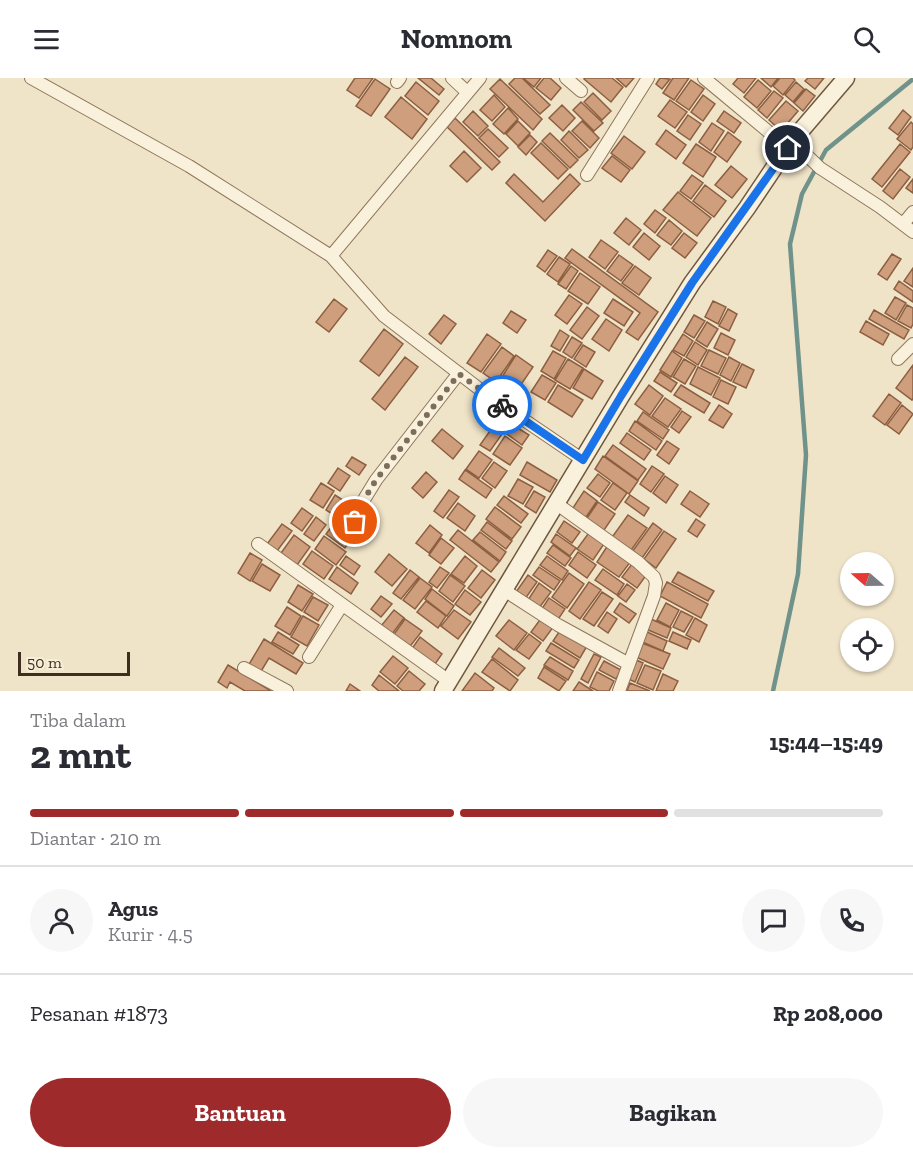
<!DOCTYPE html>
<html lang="id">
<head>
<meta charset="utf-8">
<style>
  body { margin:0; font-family:"Zilla Slab",serif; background:#f7f7f7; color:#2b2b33; height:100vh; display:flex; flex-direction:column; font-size:22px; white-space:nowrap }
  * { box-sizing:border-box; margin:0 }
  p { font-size:20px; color:#7c7c81 }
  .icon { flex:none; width:33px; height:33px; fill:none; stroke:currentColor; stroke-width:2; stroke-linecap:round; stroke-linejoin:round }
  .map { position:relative; height:613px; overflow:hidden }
  .side { display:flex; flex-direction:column; background:#fff; flex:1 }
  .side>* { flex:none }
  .needle { width:39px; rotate:290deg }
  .tools { position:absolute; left:840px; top:474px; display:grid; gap:12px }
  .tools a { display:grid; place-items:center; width:54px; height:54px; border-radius:50%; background:#fff; box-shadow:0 2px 4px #0004; font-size:30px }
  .scale { position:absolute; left:18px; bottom:15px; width:112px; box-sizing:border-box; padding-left:6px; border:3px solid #3d2e20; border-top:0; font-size:16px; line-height:21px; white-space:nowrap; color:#3d2e20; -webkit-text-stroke:4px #f7eed8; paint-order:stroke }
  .pin { position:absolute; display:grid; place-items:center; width:51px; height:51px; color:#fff; margin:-26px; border:3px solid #fff; border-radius:50%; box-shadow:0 2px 6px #0007 }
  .courier { position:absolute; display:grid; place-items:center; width:60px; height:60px; margin:-30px; border:4px solid #1a73e8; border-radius:50%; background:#fff; color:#222; box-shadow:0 2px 8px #0007 }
  .head em { font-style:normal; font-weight:800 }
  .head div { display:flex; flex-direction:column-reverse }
  .head { display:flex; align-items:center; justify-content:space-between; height:102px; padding:0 30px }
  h1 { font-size:39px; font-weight:800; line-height:45px }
  .bar { display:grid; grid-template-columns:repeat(4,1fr); gap:9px 6px; align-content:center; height:72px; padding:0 30px }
  .bar i { height:8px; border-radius:4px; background:#e1e1e2 }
  .bar .on { background:#9e2a2b }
  .bar p { grid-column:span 4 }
  .line { display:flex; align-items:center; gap:15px; padding:0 30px; border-top:2px solid #e1e1e2 }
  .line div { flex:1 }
  .round { display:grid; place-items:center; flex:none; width:63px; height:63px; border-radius:32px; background:#f7f7f7 }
  .primary-button { display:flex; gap:12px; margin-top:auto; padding:12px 30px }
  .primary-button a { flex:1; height:69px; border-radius:36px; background:#9e2a2b; color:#fff; font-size:24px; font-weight:800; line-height:69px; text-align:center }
  .primary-button a+a { background:#f7f7f7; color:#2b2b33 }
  header { display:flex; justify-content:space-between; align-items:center; height:78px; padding:0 30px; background:#fff; font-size:27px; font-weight:800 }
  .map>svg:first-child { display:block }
</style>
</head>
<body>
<header><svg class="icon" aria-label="menu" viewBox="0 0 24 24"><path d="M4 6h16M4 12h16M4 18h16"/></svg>Nomnom<svg class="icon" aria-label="search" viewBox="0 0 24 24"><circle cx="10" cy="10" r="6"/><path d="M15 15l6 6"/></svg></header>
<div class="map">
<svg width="913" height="613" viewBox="0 0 913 613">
  <rect width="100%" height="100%" fill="#f0e4c8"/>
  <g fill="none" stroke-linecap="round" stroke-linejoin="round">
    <path stroke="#6f938a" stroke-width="4.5" d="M773 613 798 496 806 377 790 166 802 116 826 72 913 1"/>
  </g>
  <path fill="#cf9f7d" stroke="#8d5f41" stroke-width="1.5" d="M355 0H373L359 20 347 12Z
    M418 0H431L444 11 439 17Z
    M515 0H522L550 27 540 36 509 6Z
    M523 0H541L534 9Z
    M544 0H550L561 10 551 22 536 10Z
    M585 0H612L623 9 611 24 584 1Z
    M616 0H634L626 9Z
    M660 0 670 1 662 11 656 6Z
    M673 0H689L674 22 663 15Z
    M738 0H756L744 15 733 6Z
    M761 0H778L771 9Z
    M780 0H793L795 2 783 17 773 8Z
    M808 0H824L815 11 805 3Z
    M375 1 390 11 371 38 356 28Z
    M500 1 542 41 533 52 490 11Z
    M691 2 704 11 689 32 676 23Z
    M758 2 771 13 757 30 744 19Z
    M416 4 439 23 428 37 405 18Z
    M796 4 804 11 793 24 785 17Z
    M806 11 815 18 803 33 794 25Z
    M774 13 783 20 767 40 758 32Z
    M593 15 611 33 602 42 584 24Z
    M494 17 505 29 492 43 480 32Z
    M703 17 715 26 703 43 691 34Z
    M401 19 427 41 412 61 385 39Z
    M670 22 687 34 675 50 658 38Z
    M786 23 798 33 781 53 769 42Z
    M581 24 603 45 594 53 573 32Z
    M562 27 575 40 563 53 549 40Z
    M508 30 518 41 504 56 493 46Z
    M903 32 911 39 898 57 889 50Z
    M473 33 488 48 478 58 463 44Z
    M724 33 741 45 734 55 717 43Z
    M688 37 701 46 690 62 677 53Z
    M455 40 500 84 492 92 447 49Z
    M518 43 530 55 518 68 506 56Z
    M582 43 599 60 590 70 572 53Z
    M911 44 913 46V69L911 72 897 61Z
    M712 45 724 53 711 73 699 64Z
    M488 51 508 70 499 79 479 60Z
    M666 52 686 67 676 81 656 66Z
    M569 53 588 72 579 80 561 62Z
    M728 54 741 64 727 84 714 74Z
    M550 55 578 82 570 90 542 63Z
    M530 57 537 64 526 77 518 69Z
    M624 58 645 74 632 91 611 75Z
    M541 65 568 91 558 101 531 75Z
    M696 66 716 79 703 99 683 85Z
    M900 66 910 74 882 109 872 101Z
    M464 73 481 90 467 104 450 88Z
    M612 78 630 92 621 104 602 90Z
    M731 88 747 101 732 120 715 107Z
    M900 91 910 99 893 121 883 113Z
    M514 96 543 124 570 96 580 106 545 143 506 105Z
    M692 97 703 105 691 121 680 113Z
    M913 101V115L906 110Z
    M705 107 726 123 714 139 693 123Z
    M678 114 711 140 697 158 663 132Z
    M655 132 666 140 655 155 644 146Z
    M626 140 641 152 629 167 614 155Z
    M669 142 682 153 671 167 657 157Z
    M644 155 660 168 649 182 633 169Z
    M684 155 697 165 685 180 672 170Z
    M601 162 618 174 605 191 589 179Z
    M572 171 658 234 638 262 626 254 640 235 565 180Z
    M548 172 557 178 545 194 537 188Z
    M892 176 901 181 887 202 878 196Z
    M619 177 633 187 621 203 607 193Z
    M559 179 570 186 558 204 547 196Z
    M571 188 578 193 566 211 558 206Z
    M635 188 651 200 639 217 622 205Z
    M913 190V209L904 203Z
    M580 195 600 209 588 226 568 213Z
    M899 203 913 213V224L894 211Z
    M569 217 582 226 567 246 555 237Z
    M895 219 906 225 896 242 885 235Z
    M334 221 347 231 329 254 316 244Z
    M613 221 633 234 624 248 604 235Z
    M713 223 726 229 718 246 705 239Z
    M907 227 913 230V246L911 250 898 243Z
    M587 229 599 238 582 261 570 252Z
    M728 231 737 236 729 253 719 248Z
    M874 232 909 252 904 261 869 241Z
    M511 233 526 242 517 255 503 245Z
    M444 237 456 246 441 266 429 256Z
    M694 237 705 243 694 260 684 254Z
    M606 241 622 252 609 273 592 261Z
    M866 243 889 256 883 267 860 254Z
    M707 244 718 251 707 269 696 262Z
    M384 251 403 266 379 298 360 283Z
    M560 252 569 258 560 273 551 268Z
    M721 255 735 262 728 277 714 270Z
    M487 256 501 266 481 294 467 285Z
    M683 256 693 263 684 278 673 272Z
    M572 259 582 265 572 280 563 274Z
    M695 264 707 272 698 287 686 279Z
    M583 267 595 274 586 289 574 281Z
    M502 269 514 278 496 304 483 295Z
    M709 272 726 280 718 296 701 288Z
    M553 273 566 280 554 301 541 293Z
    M672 273 682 280 671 299 660 292Z
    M516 277 533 289 516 314 500 302Z
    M405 279 418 289 385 332 372 321Z
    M729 279 740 285 731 303 720 297Z
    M568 281 583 290 570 311 555 302Z
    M684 281 696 288 685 306 673 299Z
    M742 286 754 292 746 310 733 304Z
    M913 287V320L912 322 896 310Z
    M698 289 720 300 711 317 690 306Z
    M584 291 603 303 592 321 573 310Z
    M660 294 677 305 671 314 654 303Z
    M542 297 556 305 545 322 531 314Z
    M721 302 736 309 728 326 713 319Z
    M558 307 583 322 572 339 548 324Z
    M649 307 663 318 650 337 635 326Z
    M681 307 710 325 704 335 674 317Z
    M889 316 901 325 885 347 873 338Z
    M665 320 681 331 668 349 652 338Z
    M719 327 732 336 723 350 709 342Z
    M902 327 913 336 899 356 887 347Z
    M682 333 691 339 679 355 671 349Z
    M643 334 669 352 663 361 637 343Z
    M497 343 507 349 490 373 480 367Z
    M635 343 662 363 656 372 629 353Z
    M513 347 529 357 522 367 507 356Z
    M442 351 463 368 453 381 432 363Z
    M627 355 651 372 644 382 620 365Z
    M505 358 522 370 510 387 493 376Z
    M667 363 679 371 669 386 657 377Z
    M613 367 646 391 638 402 605 378Z
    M479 373 492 382 479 400 466 391Z
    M603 378 638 403 629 416 595 391Z
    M352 379 366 387 359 397 346 388Z
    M494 384 507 393 495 410 482 400Z
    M527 384 557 402 550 414 520 397Z
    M652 388 664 396 651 414 640 406Z
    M338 390 350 398 340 413 328 405Z
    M465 392 492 411 486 420 459 401Z
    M426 394 437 404 423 420 412 410Z
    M598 396 610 405 600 419 587 410Z
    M665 398 678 407 666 425 653 415Z
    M518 401 533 409 523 426 508 418Z
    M321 405 334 413 323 430 310 422Z
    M613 405 627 415 615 432 601 422Z
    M449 412 459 419 443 440 434 433Z
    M534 413 545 419 536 435 525 428Z
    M584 413 597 423 584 442 571 433Z
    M690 413 709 426 700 439 681 426Z
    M335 417 352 428 342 442 326 432Z
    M630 417 649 430 644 438 625 424Z
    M504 418 528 436 521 445 497 427Z
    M598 424 615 436 602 455 585 443Z
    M458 425 475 438 465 453 447 440Z
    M495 429 521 449 512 461 486 441Z
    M302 430 313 438 302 453 291 445Z
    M628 437 647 450 629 475 610 462Z
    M316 439 326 447 314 463 304 456Z
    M696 441 705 447 697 459 688 453Z
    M564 443 580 454 572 465 557 454Z
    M335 444 354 457 345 470 326 456Z
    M487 444 512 463 506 471 481 452Z
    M653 445 662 452 642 480 632 474Z
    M282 446 292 453 277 473 267 466Z
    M430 447 442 457 429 475 416 465Z
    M458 452 499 484 491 494 450 462Z
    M591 452 606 463 593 482 577 471Z
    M664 453 676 461 656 490 644 481Z
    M480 454 506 474 500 483 473 462Z
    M556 456 576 470 570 478 551 464Z
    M294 457 310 469 297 487 281 475Z
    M324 458 346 474 336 487 315 471Z
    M441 460 454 470 441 486 429 477Z
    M553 467 571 480 565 488 547 475Z
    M608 467 631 483 619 499 597 484Z
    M312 473 333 488 324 501 303 486Z
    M578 474 596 487 587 500 569 487Z
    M250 475 262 482 250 503 238 495Z
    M389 476 407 491 392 508 375 494Z
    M346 478 360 488 354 497 340 487Z
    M465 478 477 488 464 505 451 496Z
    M547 478 568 493 562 502 540 487Z
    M262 486 280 497 270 513 252 503Z
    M632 486 647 496 637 510 622 499Z
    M337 489 358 505 351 516 329 501Z
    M440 489 449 495 437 510 429 504Z
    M539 489 560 503 554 512 533 497Z
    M603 491 624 506 617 517 595 502Z
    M410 492 419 499 401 521 393 515Z
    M482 492 495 502 481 520 468 510Z
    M678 494 714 513 708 523 672 504Z
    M569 495 584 506 567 530 552 519Z
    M450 497 465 508 453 524 439 513Z
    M528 497 537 504 525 521 516 514Z
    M420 500 432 509 415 531 403 522Z
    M589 504 601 512 580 541 569 533Z
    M667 504 708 526 701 540 660 518Z
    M539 505 551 514 539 530 528 522Z
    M627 506 635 512 626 524 618 518Z
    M298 507 313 516 302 533 288 524Z
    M432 511 454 528 447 538 425 521Z
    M465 512 481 524 470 537 455 526Z
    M602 514 613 521 594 548 583 541Z
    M381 518 392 526 381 539 371 531Z
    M313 519 328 527 318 543 304 534Z
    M549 520 565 531 557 543 541 532Z
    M426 523 446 538 438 550 417 534Z
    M620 525 636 536 629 545 614 534Z
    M666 525 679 532 670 549 657 542Z
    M287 529 301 538 290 557 275 548Z
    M394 532 404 540 392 556 381 548Z
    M454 532 471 544 458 561 441 548Z
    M681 533 693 539 684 554 673 549Z
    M607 534 617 541 608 555 598 548Z
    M303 538 319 547 307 568 291 559Z
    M542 539 554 548 543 563 531 554Z
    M695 540 707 547 699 564 686 557Z
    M405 541 422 553 408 571 392 559Z
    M651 541 671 550 667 560 646 551Z
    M509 542 527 555 514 572 496 558Z
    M561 551 587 568 580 580 553 563Z
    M645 553 667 563 663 573 640 563Z
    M278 554 299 567 293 576 272 564Z
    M673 554 691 562 687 571 669 563Z
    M529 556 541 565 529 581 516 572Z
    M420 559 442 576 433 589 411 572Z
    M264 561 303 585 296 596 269 580 260 595 248 588Z
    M551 565 579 582 574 590 546 573Z
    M642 565 670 576 663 591 636 579Z
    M499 570 525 590 518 598 492 579Z
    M594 576 601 579 588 605 581 601Z
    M393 578 408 590 395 606 380 594Z
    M550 579 573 593 568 602 544 587Z
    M492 581 518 602 510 613 482 594Z
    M634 581 643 585 635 604 626 600Z
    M604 583 621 592 616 601 599 592Z
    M228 587 271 613H245L230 604 227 610 218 604Z
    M645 587 661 593 653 612 637 605Z
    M544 589 566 603 559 613 538 600Z
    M409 593 425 606 419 613H403L397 608Z
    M597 594 614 603 609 613H598L590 609Z
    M475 595 494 610 492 613H462Z
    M663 596 678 603 673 613H656Z
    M379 597 399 613H379L372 607Z
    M579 604 593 613H573Z
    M630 605 650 613H627Z
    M350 606 360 613H346Z"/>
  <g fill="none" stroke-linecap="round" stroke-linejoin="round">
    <g stroke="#8d765c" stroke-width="14">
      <path id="minor" d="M31 0 189 88 331 178 384 238 486 316 583 382
        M452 0 467 14
        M566 0 581 13
        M704 0 788 70
        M397 4 400 0
        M792 63 820 90 880 129 913 154
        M587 97 648 0
        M903 146 913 134
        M331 178 480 0
        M898 281 913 266
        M557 426 638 484 654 499 656 505 654 518 619 613
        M355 444 365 420 376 402 459 295
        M258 466 449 603
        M504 512 558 547 629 586
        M309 579 342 527
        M244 590 287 613"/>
    </g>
    <g stroke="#6f573f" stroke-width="19">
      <path id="secondary" d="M443 613 621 318 692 205 747 130 792 63 846 0"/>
    </g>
    <use href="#minor" stroke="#faf1dc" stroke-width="12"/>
    <use href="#secondary" stroke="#faf1dc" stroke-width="16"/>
  </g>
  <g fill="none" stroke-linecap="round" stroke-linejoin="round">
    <path stroke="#7c6e5b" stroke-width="6" stroke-dasharray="0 10.8" d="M355 444 365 420 376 402 459 296 502 327"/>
    <path stroke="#1a73e8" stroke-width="8" d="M502 327 583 382 621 318 692 205 788 70"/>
  </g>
</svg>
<div class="tools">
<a><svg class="needle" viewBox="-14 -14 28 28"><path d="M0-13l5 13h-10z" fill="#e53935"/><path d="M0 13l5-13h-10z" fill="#7c7c81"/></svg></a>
<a><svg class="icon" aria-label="locate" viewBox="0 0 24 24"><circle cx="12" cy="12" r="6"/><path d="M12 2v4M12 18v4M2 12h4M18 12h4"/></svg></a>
</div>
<div class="scale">50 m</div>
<div class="pin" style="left:355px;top:444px;background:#ea580c"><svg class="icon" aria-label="bag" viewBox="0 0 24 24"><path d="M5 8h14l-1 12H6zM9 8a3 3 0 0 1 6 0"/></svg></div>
<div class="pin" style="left:788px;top:70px;background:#1f2937"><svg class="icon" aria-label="home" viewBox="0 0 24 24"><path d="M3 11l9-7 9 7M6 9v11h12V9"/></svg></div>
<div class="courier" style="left:502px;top:327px"><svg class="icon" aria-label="bike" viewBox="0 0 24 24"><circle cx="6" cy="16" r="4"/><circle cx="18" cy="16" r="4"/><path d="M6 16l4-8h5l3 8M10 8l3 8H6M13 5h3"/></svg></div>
</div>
<section class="side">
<div class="head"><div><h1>2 mnt</h1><p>Tiba dalam</p></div><em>15:44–15:49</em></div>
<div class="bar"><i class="on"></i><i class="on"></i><i class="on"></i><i></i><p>Diantar · 210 m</p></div>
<div class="line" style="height:108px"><a class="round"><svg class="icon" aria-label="person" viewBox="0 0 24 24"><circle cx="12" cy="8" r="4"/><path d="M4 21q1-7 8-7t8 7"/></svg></a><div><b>Agus</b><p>Kurir · 4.5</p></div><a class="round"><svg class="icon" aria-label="chat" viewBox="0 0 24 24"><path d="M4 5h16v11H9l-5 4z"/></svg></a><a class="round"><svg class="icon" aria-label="phone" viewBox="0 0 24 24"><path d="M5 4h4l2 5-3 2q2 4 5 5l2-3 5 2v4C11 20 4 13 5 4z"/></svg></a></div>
<div class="line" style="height:78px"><div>Pesanan #1873</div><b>Rp 208,000</b></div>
<div class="primary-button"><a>Bantuan</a><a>Bagikan</a></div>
</section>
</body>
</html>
